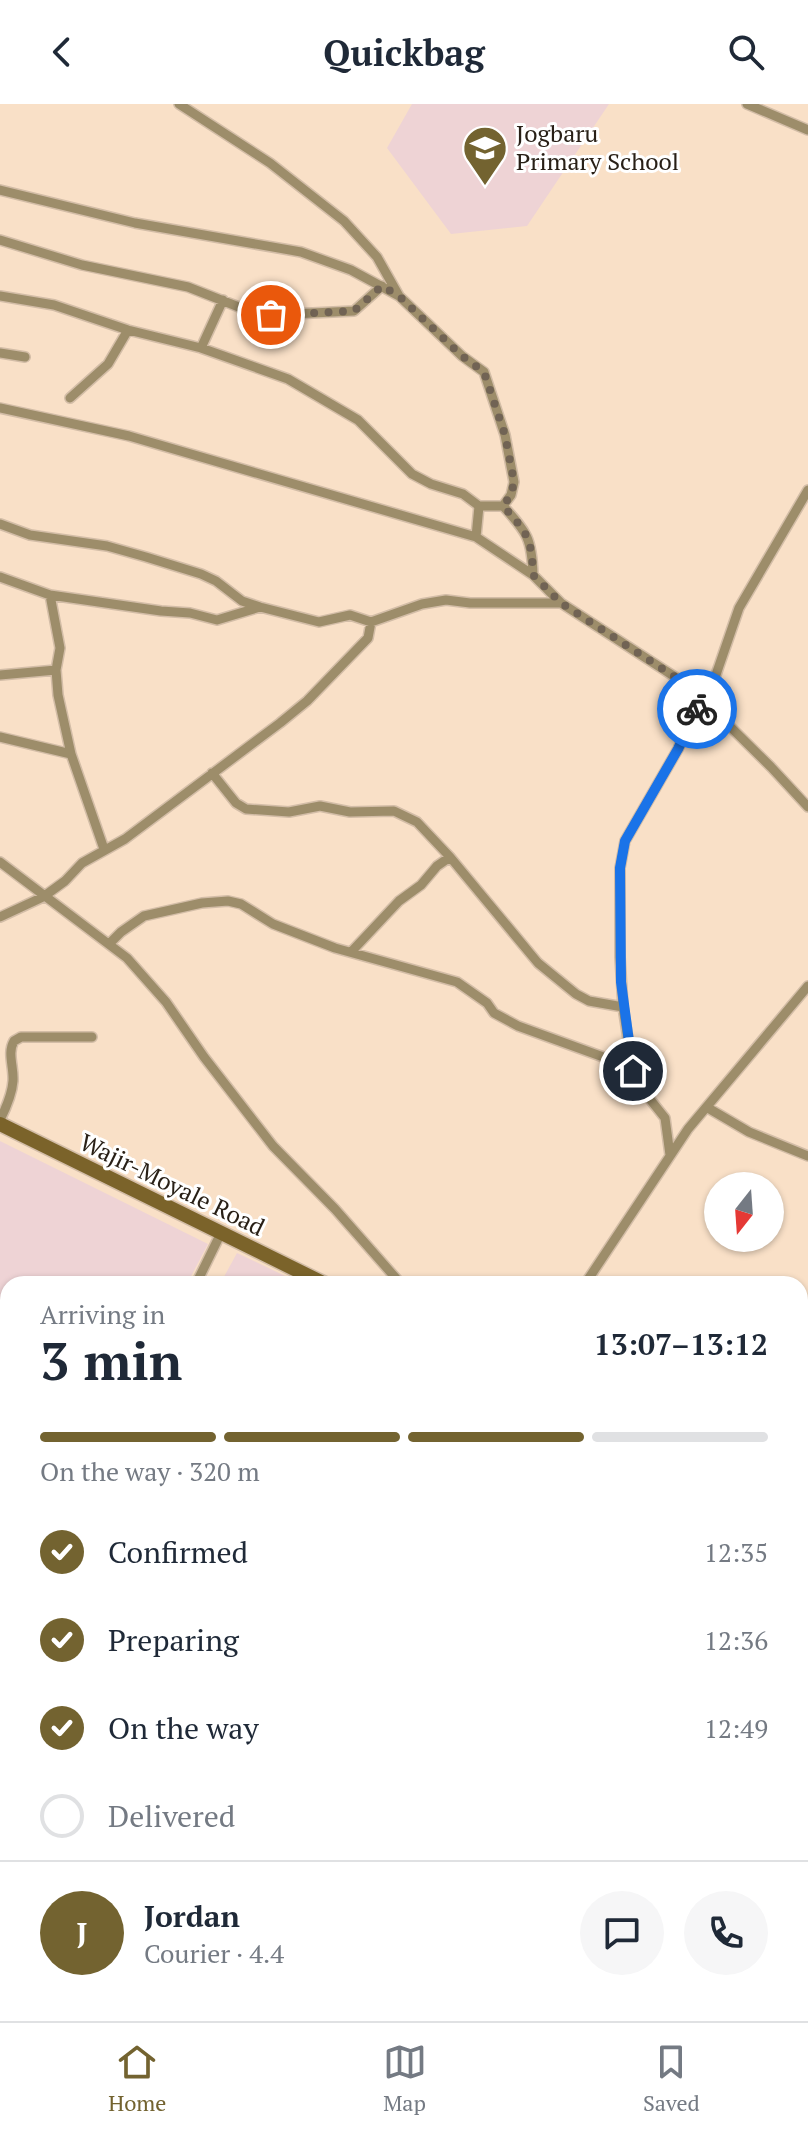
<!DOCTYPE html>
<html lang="en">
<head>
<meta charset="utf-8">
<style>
  body { margin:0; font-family:"PT Serif",serif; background:#f6f6f7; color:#1f2937; height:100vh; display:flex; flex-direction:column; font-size:30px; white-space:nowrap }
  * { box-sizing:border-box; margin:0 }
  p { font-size:26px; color:#747a83 }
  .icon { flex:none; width:44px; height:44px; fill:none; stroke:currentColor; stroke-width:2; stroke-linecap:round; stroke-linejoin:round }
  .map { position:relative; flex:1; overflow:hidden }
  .sheet { position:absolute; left:0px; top:1172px; width:808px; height:746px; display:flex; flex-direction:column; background:#fff; border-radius:24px 24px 0 0; box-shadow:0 2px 6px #0004 }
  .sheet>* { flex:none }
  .needle { width:52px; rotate:197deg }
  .buttons { position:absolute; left:704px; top:1068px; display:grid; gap:16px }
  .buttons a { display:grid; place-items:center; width:80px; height:80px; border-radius:50%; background:#fff; box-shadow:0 2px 6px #0004; font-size:40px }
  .pin { position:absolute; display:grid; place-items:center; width:68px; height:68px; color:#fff; margin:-34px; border:4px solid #fff; border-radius:50%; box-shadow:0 2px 8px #0007 }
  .courier { position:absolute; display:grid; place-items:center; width:80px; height:80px; margin:-40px; border:6px solid #1a73e8; border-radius:50%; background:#fff; color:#222; box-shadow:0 2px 10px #0007 }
  .overview em { font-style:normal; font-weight:700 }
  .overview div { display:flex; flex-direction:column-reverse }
  .overview { display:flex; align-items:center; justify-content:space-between; height:136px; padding:0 40px }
  h1 { font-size:52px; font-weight:700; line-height:60px }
  .bar { display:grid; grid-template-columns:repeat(4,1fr); gap:12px 8px; align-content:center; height:96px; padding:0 40px }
  .bar i { height:10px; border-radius:6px; background:#e0e1e3 }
  .bar .current { background:#736330 }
  .bar p { grid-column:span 4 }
  .line { display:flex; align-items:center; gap:20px; padding:0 40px; border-top:2px solid #e0e1e3 }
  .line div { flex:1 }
  .round { display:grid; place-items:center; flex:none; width:84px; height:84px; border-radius:42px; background:#f6f6f7 }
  ol { padding:0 40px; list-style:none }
  li { display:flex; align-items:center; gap:24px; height:88px }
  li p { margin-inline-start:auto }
  li .icon { padding:8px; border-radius:50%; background:#736330; color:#fff; stroke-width:4 }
  li:last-child { color:#747a83 }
  li i { width:44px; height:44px; border:4px solid #e0e1e3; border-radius:50% }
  header { display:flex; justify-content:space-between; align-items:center; height:104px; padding:0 40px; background:#fff; font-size:36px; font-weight:700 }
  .tabs { display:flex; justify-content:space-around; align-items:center; height:112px; border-top:2px solid #e0e1e3; background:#fff; font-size:22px; color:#747a83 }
  .tabs a { display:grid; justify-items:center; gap:4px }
  .tabs .current { color:#736330 }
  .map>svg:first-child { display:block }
</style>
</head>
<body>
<header><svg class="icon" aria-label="back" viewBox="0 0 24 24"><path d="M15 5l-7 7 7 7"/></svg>Quickbag<svg class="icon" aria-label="search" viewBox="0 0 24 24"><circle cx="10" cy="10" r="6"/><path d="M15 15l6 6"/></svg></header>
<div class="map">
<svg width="808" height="1917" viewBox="0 0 808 1917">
  <rect width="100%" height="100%" fill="#f9e0c7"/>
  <path fill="#eed3d5" d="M412 0H609L527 122 451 130 387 44Z
    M0 1037 208 1140 187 1180H8V1526L0 1542Z
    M237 1149 302 1180H220Z
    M800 1421 808 1425V1917H342L328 1910H800Z
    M8 1592V1751L0 1747V1606Z"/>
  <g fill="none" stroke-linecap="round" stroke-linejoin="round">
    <g stroke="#d3bda7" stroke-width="12">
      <path id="street" d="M179 0 270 59 344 117 377 153 399 192
        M747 0 808 26
        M0 86 135 119 301 148 351 166 399 192 462 252 484 268 505 331 514 378 511 391 503 402C527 428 532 435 533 471
        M0 136 82 161 188 183 254 209 271 211 354 207 382 182
        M0 192 54 201 128 226 201 244 288 275 358 316 412 370 431 380 463 390 479 402 476 433
        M201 244 223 196
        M0 249 25 253
        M70 294 108 260 128 226
        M0 304 129 332 476 433 533 471 561 499 689 582 771 663 808 703
        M479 402H503
        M0 420 30 431 107 442 146 453 201 470 216 477 242 497 260 503 319 518 350 511 371 518 422 500 446 496 470 499H561
        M0 473 50 491 161 507 190 509 217 516 260 503
        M50 491 60 544 56 566 58 591 71 650 104 745
        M0 571 56 566
        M0 633 71 650
        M212 669 236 699 246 705 289 708 320 702 350 708 394 707 417 718 450 753 538 859 576 890 589 897 623 903
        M0 758 127 854 166 898 204 953 273 1042 335 1105 401 1180
        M0 813 43 793 65 777 82 759 125 735 280 619 307 597 368 534 371 518
        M110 839 121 828 144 812 202 799 228 797 241 800 273 820 335 844 457 878 487 899 494 909 518 922 628 962 641 984 665 1014 670 1051
        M352 847 399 797 421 781 437 762 450 753
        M633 967 623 903 620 853V764L625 737 678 645 693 611 709 591 739 504 808 386
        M708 1004 749 1028 808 1052
        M0 1016C6 1004 12 991 13 977 14 963 7 949 14 937L21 933H92
        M196 1180 221 1129
        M585 1180 688 1025 808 882
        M0 1571 8 1555
        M0 1758 8 1762
        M0 1865 8 1869
        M41 1910 44 1917
        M300 1910 315 1917"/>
    </g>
    <g stroke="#d3bda7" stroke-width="17">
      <path id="secondary" d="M0 1020 325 1180
        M800 1403 808 1406"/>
    </g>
    <use href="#street" stroke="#9d8d6a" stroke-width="9"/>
    <use href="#secondary" stroke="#7b632a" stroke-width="14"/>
  </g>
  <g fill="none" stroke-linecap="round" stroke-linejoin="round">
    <path stroke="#716354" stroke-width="8" stroke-dasharray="0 14.4" d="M271 211 354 207 382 182 399 192 462 252 484 268 505 331 514 378 511 391 503 402C527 428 532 435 533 471L561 499 689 582 702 597 697 605"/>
    <path stroke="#1a73e8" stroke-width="10" d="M633 967 621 878 620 764 625 737 678 645 697 605"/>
  </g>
  <defs>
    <g id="school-pin" transform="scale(2.3)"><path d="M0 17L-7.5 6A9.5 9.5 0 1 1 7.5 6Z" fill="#736330" stroke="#fff"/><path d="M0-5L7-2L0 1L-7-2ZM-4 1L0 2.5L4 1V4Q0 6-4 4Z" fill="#fff"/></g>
  </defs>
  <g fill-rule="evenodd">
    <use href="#school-pin" x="485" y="44"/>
  </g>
  <g text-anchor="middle" stroke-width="6" stroke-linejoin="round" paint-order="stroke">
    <g font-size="24" fill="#281f16" stroke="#fff" text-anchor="start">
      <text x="516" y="38">Jogbaru<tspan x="516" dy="28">Primary School</tspan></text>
    </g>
    <g font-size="24" fill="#281f16" stroke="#fff">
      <text transform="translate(172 1081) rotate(26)" y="8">Wajir-Moyale Road</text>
    </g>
  </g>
</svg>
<div class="buttons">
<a><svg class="needle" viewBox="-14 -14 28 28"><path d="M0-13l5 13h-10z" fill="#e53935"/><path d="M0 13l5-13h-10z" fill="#747a83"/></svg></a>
</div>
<div class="pin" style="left:271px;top:211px;background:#ea580c"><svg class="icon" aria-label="bag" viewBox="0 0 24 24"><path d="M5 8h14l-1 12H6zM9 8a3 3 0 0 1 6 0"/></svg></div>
<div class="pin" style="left:633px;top:967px;background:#1f2937"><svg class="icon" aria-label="home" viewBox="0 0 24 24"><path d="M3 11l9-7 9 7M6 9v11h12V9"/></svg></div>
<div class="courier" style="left:697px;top:605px"><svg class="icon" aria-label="bike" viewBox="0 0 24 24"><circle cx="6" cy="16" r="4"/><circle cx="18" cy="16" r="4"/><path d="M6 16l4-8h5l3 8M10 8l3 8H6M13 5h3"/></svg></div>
<section class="sheet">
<div class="overview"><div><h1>3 min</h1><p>Arriving in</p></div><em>13:07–13:12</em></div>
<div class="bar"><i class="current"></i><i class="current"></i><i class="current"></i><i></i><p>On the way · 320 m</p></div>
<ol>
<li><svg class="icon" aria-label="check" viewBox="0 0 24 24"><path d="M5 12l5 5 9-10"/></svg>Confirmed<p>12:35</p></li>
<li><svg class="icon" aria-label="check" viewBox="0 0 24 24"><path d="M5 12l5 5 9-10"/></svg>Preparing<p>12:36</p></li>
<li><svg class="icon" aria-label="check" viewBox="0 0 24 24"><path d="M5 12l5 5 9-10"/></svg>On the way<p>12:49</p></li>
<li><i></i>Delivered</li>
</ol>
<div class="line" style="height:144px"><b class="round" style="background:#736330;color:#fff">J</b><div><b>Jordan</b><p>Courier · 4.4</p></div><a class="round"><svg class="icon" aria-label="chat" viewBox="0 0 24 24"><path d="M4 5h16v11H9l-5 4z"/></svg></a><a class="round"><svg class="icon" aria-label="phone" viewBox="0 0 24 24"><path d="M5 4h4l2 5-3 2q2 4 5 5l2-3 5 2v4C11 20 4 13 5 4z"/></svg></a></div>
</section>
</div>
<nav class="tabs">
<a class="current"><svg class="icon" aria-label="home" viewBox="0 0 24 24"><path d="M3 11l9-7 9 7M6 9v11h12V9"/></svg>Home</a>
<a><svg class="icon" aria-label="map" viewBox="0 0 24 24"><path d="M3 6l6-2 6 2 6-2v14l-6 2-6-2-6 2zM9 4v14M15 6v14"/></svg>Map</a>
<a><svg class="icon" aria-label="saved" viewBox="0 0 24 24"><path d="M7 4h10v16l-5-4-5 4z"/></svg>Saved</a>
</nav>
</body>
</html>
